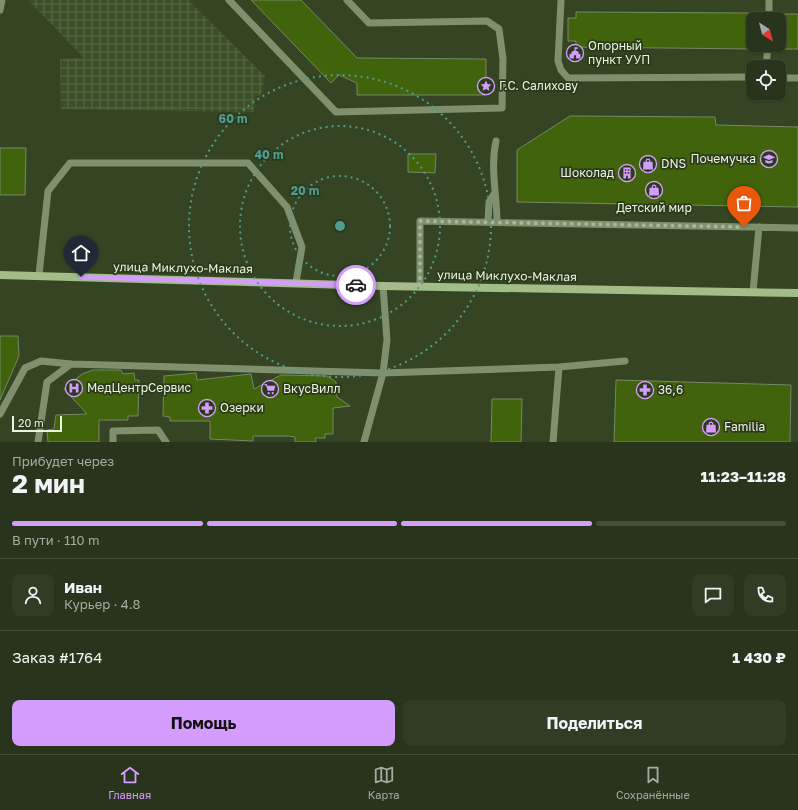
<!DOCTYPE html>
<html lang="ru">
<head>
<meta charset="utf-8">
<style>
  body { margin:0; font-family:"Golos Text",sans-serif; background:#303c24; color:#f1f3f6; height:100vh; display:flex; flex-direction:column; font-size:15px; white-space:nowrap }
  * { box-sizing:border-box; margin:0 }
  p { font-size:13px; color:#a5aaa3 }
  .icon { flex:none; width:22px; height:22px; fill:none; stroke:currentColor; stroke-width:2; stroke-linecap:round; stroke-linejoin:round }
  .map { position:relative; height:442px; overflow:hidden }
  .sheet { display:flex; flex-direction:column; background:#28341b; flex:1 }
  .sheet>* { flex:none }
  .needle { width:26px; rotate:144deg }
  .buttons { position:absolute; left:746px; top:12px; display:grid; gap:8px }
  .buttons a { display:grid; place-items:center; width:40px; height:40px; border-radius:8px; background:#28341b; box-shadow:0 1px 3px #0004,0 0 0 1px #444f3a; font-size:20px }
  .scale { position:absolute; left:12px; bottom:10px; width:50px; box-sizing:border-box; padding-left:4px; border:2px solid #e9f3e0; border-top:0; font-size:11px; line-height:14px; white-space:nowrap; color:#e9f3e0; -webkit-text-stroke:3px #2b3a1a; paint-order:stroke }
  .pin { position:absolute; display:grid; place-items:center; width:34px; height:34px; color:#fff; margin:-41px -17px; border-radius:50% 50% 50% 0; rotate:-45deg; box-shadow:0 0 4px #0007 }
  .pin .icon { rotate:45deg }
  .courier { position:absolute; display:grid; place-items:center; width:40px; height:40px; margin:-20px; border:3px solid #d49cfc; border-radius:50%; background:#fff; color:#222; box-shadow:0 1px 5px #0007 }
  .summary em { font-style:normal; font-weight:700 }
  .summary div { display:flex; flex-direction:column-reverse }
  .summary { display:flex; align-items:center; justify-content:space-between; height:68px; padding:0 12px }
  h1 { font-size:26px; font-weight:700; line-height:30px }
  .bar { display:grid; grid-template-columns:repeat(4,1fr); gap:6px 4px; align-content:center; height:48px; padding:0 12px }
  .bar i { height:5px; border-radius:3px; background:#444f3a }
  .bar .on { background:#d49cfc }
  .bar p { grid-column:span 4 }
  .line { display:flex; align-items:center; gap:10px; padding:0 12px; border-top:1px solid #444f3a }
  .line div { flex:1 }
  .round { display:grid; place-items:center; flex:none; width:42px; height:42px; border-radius:8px; background:#303c24 }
  .button { display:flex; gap:8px; margin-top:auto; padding:8px 12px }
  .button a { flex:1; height:46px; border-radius:8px; background:#d49cfc; color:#111; font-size:16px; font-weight:700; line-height:46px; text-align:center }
  .button a+a { background:#303c24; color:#f1f3f6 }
  .tab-bar { display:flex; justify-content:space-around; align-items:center; height:56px; border-top:1px solid #444f3a; background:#28341b; font-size:11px; color:#a5aaa3 }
  .tab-bar a { display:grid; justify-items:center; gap:2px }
  .tab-bar .on { color:#d49cfc }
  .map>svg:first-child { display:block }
</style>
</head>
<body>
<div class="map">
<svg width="798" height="442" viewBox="0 0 798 442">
  <defs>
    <pattern id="industrial-grid" width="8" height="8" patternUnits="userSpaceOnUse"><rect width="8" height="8" fill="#3d4f28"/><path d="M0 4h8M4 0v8" fill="none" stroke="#596947"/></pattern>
  </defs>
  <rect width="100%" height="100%" fill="#354524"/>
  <path fill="url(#industrial-grid)" d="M28 0H188L265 76 261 95 255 96 254 112 61 109 60 59 84 58Z"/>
  <path fill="#41630c" stroke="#758864" d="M251 0H301L357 58 486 59V95H357V83L339 75 331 83Z
    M576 12 753 13V49L576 47V41H568V18H576Z
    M779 14H798V49H779Z
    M570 116 715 117 716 125 798 127V207L517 202V150Z
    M0 148H26L25 195H0Z
    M408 154H436L435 173 408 172Z
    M0 336H18L19 356 0 400Z
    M93 370H121L123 374 134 373 135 380H139L138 416H128V420H99V442H48L47 430 54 429 56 415 87 414 64 389 82 374Z
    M196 373 197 380 251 374 254 389 281 375 327 376 336 382 337 397 350 406 333 408V434H325V438H315L316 442H295V437L288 436H253V441L210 439V421H170V417L163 416 164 376Z
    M616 380 791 385 790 442H614Z
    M492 399H522L521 442H491Z"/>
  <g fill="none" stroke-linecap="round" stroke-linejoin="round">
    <path stroke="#7f906e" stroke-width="7" d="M229 0 336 112 502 108 503 59 499 29 487 21 369 23 347 0
      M561 0 558 61 561 70 568 78 753 77
      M0 10 2 0
      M769 19V0
      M766 67 768 45
      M779 78H798
      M496 141C490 168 497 195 497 222
      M488 221 489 202 494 194
      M39 275 48 191 70 163H248L287 207 302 247 296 282
      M383 286 387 340 383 373 559 367 625 361
      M420 286V221L798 228
      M753 292 759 227
      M0 414 25 368 41 361 71 364 383 373 364 442
      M38 442 47 382 71 364
      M113 442V431L158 430 166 442
      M553 442 559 367"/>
    <path stroke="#a2bd88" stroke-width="8" d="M0 275 383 286 798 293"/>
  </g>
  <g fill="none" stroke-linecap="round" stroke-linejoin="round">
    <path stroke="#aab69e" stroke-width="4" stroke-dasharray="0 7.2" d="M356 285 420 286V221L744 227"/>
    <path stroke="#d49cfc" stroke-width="5" d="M81 277 356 285"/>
  </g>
  <g fill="none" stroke="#509c90" stroke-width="2" stroke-dasharray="2 4">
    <circle cx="340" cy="226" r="50"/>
    <circle cx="340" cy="226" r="100"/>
    <circle cx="340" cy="226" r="151"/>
  </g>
  <defs>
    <g id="civic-ring" transform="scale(0.9)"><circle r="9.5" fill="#2b3a1a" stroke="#d49cfc" stroke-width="1.5"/><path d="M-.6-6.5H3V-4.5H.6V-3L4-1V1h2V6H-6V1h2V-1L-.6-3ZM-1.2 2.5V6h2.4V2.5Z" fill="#d49cfc"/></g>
    <g id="sight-ring" transform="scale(0.9)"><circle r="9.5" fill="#2b3a1a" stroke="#d49cfc" stroke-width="1.5"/><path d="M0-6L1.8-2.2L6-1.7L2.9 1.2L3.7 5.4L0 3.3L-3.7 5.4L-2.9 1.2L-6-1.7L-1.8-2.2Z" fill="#d49cfc"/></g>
    <g id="school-ring" transform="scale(0.9)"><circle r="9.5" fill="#2b3a1a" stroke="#d49cfc" stroke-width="1.5"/><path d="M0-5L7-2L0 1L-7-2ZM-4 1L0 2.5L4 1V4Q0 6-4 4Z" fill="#d49cfc"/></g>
    <g id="shop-ring" transform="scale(0.9)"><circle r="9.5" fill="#2b3a1a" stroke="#d49cfc" stroke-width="1.5"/><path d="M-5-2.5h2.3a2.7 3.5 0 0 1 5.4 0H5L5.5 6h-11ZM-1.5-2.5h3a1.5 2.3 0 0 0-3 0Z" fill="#d49cfc"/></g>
    <g id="building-ring" transform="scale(0.9)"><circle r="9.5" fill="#2b3a1a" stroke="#d49cfc" stroke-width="1.5"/><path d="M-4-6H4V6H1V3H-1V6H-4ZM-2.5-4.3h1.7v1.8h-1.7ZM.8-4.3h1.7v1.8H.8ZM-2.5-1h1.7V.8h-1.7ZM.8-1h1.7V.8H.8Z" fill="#d49cfc"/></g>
    <g id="hospital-ring" transform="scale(0.9)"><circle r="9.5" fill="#2b3a1a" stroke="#d49cfc" stroke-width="1.5"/><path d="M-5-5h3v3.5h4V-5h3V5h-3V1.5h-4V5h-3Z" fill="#d49cfc"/></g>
    <g id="supermarket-ring" transform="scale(0.9)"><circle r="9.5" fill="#2b3a1a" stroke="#d49cfc" stroke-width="1.5"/><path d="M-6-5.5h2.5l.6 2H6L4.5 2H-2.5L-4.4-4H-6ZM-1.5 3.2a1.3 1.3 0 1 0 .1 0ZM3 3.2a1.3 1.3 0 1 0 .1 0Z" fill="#d49cfc"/></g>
    <g id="pharmacy-ring" transform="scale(0.9)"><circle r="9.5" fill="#2b3a1a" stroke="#d49cfc" stroke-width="1.5"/><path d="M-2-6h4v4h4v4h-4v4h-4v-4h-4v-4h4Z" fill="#d49cfc"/></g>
  </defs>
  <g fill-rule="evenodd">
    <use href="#civic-ring" x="575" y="53"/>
    <use href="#sight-ring" x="486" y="86"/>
    <use href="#school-ring" x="769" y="159"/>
    <use href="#shop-ring" x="648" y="164"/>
    <use href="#building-ring" x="627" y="173"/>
    <use href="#shop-ring" x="654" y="190"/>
    <use href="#hospital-ring" x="74" y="388"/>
    <use href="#supermarket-ring" x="270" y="389"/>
    <use href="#pharmacy-ring" x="645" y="390"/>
    <use href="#pharmacy-ring" x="207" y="408"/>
    <use href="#shop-ring" x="711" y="427"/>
  </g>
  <g text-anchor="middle" stroke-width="3.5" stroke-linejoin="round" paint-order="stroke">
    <g font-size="12" fill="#e9f3e0" stroke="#2b3a1a" text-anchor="start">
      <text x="588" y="50">Опорный<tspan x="588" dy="14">пункт УУП</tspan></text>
      <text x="499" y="90">Г.С. Салихову</text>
      <text x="756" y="163" text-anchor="end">Почемучка</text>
      <text x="661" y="168">DNS</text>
      <text x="614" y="177" text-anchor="end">Шоколад</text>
      <text x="654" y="212" text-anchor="middle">Детский мир</text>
      <text x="87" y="392">МедЦентрСервис</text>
      <text x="283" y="393">ВкусВилл</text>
      <text x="658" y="394">36,6</text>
      <text x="220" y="412">Озерки</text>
      <text x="724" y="431">Familia</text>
    </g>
    <g font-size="12" fill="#e9f3e0" stroke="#2b3a1a">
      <text transform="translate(183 268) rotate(1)" y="4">улица Миклухо-Маклая</text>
      <text transform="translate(507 276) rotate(1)" y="4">улица Миклухо-Маклая</text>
    </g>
  </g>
  <circle cx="340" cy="226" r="6" fill="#509c90" stroke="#2b3a1a" stroke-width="2"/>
  <g font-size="12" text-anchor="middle" font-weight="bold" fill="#509c90" stroke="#2b3a1a" stroke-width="3.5" stroke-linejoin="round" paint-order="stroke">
    <text x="233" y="123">60 m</text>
    <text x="269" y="159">40 m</text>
    <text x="305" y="195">20 m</text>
  </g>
</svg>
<div class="buttons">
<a><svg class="needle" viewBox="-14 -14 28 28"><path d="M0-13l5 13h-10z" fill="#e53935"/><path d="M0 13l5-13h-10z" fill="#a5aaa3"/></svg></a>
<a><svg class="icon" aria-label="locate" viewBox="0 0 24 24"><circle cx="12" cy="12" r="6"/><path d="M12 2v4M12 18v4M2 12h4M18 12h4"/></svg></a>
</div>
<div class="scale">20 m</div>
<div class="pin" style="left:744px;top:227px;background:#ea580c"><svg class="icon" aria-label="bag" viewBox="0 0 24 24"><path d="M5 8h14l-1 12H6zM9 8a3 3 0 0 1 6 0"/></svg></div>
<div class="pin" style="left:81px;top:277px;background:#1f2937"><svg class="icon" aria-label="home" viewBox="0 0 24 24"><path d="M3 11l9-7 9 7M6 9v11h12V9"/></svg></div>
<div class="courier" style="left:356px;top:285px"><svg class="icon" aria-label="car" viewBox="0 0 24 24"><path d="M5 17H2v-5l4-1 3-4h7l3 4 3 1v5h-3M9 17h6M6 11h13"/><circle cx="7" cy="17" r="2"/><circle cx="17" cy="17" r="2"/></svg></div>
</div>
<section class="sheet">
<div class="summary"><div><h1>2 мин</h1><p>Прибудет через</p></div><em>11:23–11:28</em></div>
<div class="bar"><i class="on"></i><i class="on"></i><i class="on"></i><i></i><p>В пути · 110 m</p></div>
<div class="line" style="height:72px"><a class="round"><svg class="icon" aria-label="person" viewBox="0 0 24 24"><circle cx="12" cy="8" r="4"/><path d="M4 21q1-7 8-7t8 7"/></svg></a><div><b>Иван</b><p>Курьер · 4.8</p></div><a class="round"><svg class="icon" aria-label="chat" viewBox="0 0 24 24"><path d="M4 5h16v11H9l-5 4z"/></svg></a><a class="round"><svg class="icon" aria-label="phone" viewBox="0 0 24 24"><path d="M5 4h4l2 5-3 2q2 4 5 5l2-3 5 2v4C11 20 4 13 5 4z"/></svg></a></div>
<div class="line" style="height:52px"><div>Заказ #1764</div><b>1 430 ₽</b></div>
<div class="button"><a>Помощь</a><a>Поделиться</a></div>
</section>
<nav class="tab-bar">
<a class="on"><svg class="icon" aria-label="home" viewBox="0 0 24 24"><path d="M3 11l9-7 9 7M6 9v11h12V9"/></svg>Главная</a>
<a><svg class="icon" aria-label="map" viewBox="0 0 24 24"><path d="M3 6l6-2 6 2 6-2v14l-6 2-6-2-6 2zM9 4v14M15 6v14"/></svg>Карта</a>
<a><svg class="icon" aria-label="saved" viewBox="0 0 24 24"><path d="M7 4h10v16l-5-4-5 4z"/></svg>Сохранённые</a>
</nav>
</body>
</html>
